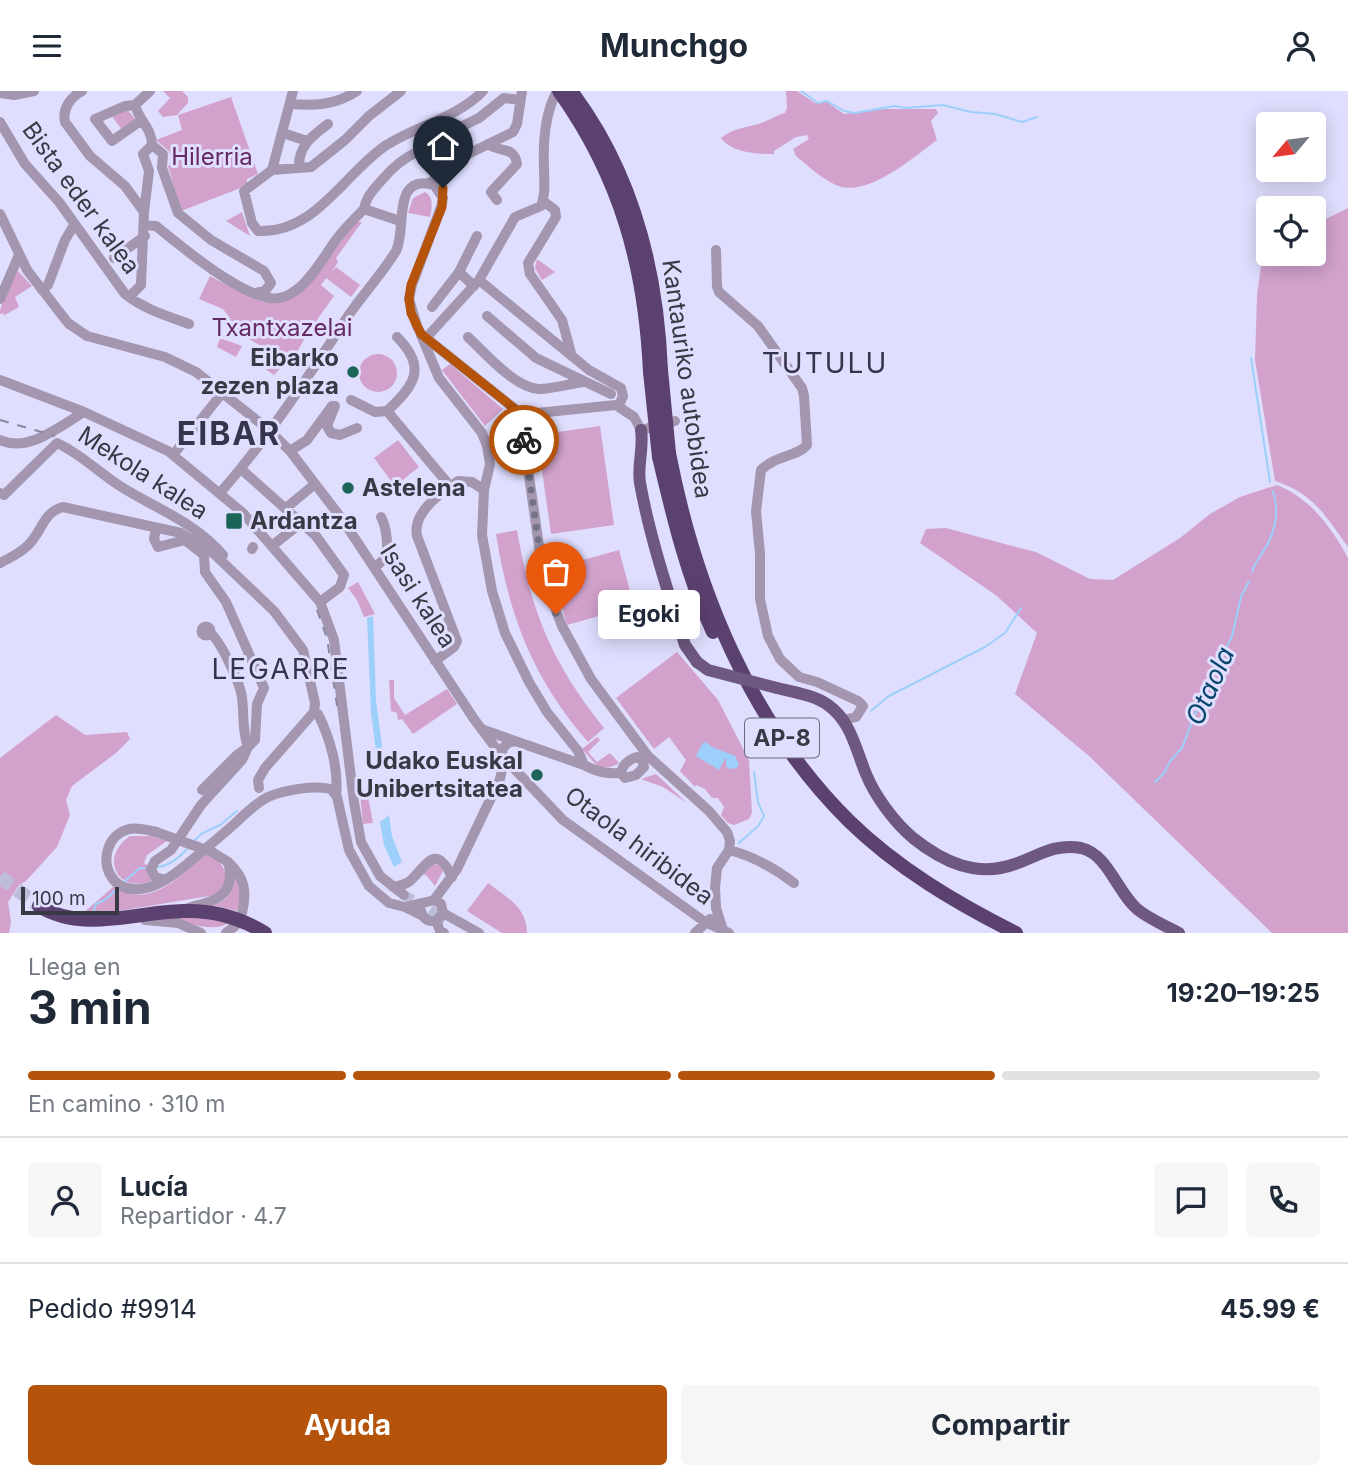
<!DOCTYPE html>
<html lang="es">
<head>
<meta charset="utf-8">
<style>
  body { margin:0; font-family:Inter,sans-serif; background:#f6f6f7; color:#1f2937; height:100vh; display:flex; flex-direction:column; font-size:26px; white-space:nowrap }
  * { box-sizing:border-box; margin:0 }
  p { font-size:23px; color:#747a83 }
  .icon { flex:none; width:38px; height:38px; fill:none; stroke:currentColor; stroke-width:2; stroke-linecap:round; stroke-linejoin:round }
  .map { position:relative; height:842px; overflow:hidden }
  .side { display:flex; flex-direction:column; background:#fff; flex:1 }
  .side>* { flex:none }
  .needle { width:46px; rotate:241deg }
  .fabs { position:absolute; left:1256px; top:21px; display:grid; gap:14px }
  .fabs a { display:grid; place-items:center; width:70px; height:70px; border-radius:7px; background:#fff; box-shadow:0 4px 18px #0003; font-size:35px }
  .scale { position:absolute; left:21px; bottom:18px; width:98px; box-sizing:border-box; padding-left:7px; border:4px solid #393946; border-top:0; font-size:19px; line-height:24px; white-space:nowrap; color:#393946; -webkit-text-stroke:5px #dfdefe; paint-order:stroke }
  .pin { position:absolute; display:grid; place-items:center; width:60px; height:60px; color:#fff; margin:-72px -30px; border-radius:50% 50% 50% 0; rotate:-45deg; box-shadow:0 0 7px #0007 }
  .pin .icon { rotate:45deg }
  .courier { position:absolute; display:grid; place-items:center; width:70px; height:70px; margin:-35px; border:5px solid #b45309; border-radius:50%; background:#fff; color:#222; box-shadow:0 2px 9px #0007 }
  .bubble { position:absolute; height:49px; border-radius:7px; background:#fff; box-shadow:0 4px 18px #0003; font-size:23px; font-weight:700; line-height:49px; text-align:center }
  .summary em { font-style:normal; font-weight:700 }
  .summary div { display:flex; flex-direction:column-reverse }
  .summary { display:flex; align-items:center; justify-content:space-between; height:119px; padding:0 28px }
  h1 { font-size:46px; font-weight:700; line-height:52px }
  .bar { display:grid; grid-template-columns:repeat(4,1fr); gap:10px 7px; align-content:center; height:84px; padding:0 28px }
  .bar i { height:9px; border-radius:5px; background:#e0e1e3 }
  .bar .on { background:#b45309 }
  .bar p { grid-column:span 4 }
  .line { display:flex; align-items:center; gap:18px; padding:0 28px; border-top:2px solid #e0e1e3 }
  .line div { flex:1 }
  .round { display:grid; place-items:center; flex:none; width:74px; height:74px; border-radius:7px; background:#f6f6f7 }
  .cta { display:flex; gap:14px; margin-top:auto; padding:14px 28px }
  .cta a { flex:1; height:80px; border-radius:7px; background:#b45309; color:#fff; font-size:28px; font-weight:700; line-height:80px; text-align:center }
  .cta a+a { background:#f6f6f7; color:#1f2937 }
  header { display:flex; justify-content:space-between; align-items:center; height:91px; padding:0 28px; background:#fff; font-size:32px; font-weight:700 }
  .map>svg:first-child { display:block }
</style>
</head>
<body>
<header><svg class="icon" aria-label="menu" viewBox="0 0 24 24"><path d="M4 6h16M4 12h16M4 18h16"/></svg>Munchgo<svg class="icon" aria-label="person" viewBox="0 0 24 24"><circle cx="12" cy="8" r="4"/><path d="M4 21q1-7 8-7t8 7"/></svg></header>
<div class="map">
<svg width="1348" height="842" viewBox="0 0 1348 842">
  <rect width="100%" height="100%" fill="#dfdefe"/>
  <path fill="#d2a2cc" d="M163 0H182L188 6V12L177 24 163 26 158 20 170 7Z
    M786 0H797L815 12 827 11 844 23 885 18H936L938 22 931 30 937 49C914 66 866 108 836 94 821 87 808 75 796 65L793 58 809 48 807 44 796 46 774 60V63C756 63 732 62 721 47 734 36 748 37 764 31 771 28 777 24 785 22L787 16Z
    M231 6 258 83 247 88V92L238 98 181 120 168 75 173 72 169 60 156 49 182 39 178 24Z
    M127 18 136 29 122 39 111 24Z
    M425 101C434 106 432 117 430 126L408 122 413 107Z
    M1348 117V456C1325 424 1314 403 1275 390L1255 269 1257 205 1263 158 1269 155V163H1314V134Z
    M242 121 250 145 226 130Z
    M357 131H362L336 167 338 171 331 182 336 176 360 194 351 206 326 187 321 194 334 205 307 243 296 263 269 259 254 251 242 244 223 218 199 208 210 185C220 191 231 195 241 200 258 210 269 217 288 208Z
    M537 168 555 181 542 189 535 177Z
    M15 177 32 195 15 206 19 216 3 225 4 222 0 223V219Z
    M220 247 242 255 236 266 217 256Z
    M256 259 284 273 274 284 251 268Z
    M359 282a19 19 0 1 1 38 0a19 19 0 1 1-38 0Z
    M450 273 503 318 485 335 442 279Z
    M600 335 614 434 551 443 537 344Z
    M398 349 419 376 395 395 374 367Z
    M1277 394C1310 407 1332 437 1348 467V842H1272L1089 665 1015 603 1037 542 997 505 920 452 926 438 946 437 1016 456 1036 461 1090 488 1113 489 1180 447 1210 423 1240 406Z
    M517 439C531 521 552 572 604 637L588 651C533 588 509 525 496 443Z
    M619 459 634 515 567 534 551 478Z
    M358 491 375 523 364 526 357 509 348 497Z
    M677 561 718 609 749 669 752 722 749 728 734 734 728 732 721 724 724 716 718 707H712L705 698 696 694 695 696 680 680 686 669 669 646 654 658 616 607Z
    M389 589H394V607L405 624 447 598 457 613 413 643 402 628 398 629 397 622 391 620Z
    M56 624 85 644 127 641 130 648 116 662 72 695 66 709 70 724 57 756 26 790 19 794 8 811 11 831 9 842H0V667Z
    M597 646 600 649 588 661 597 671 610 662 619 672C612 677 607 676 598 676L582 658Z
    M656 683 687 712 663 696 641 688Z
    M367 701 373 732 363 733 360 702Z
    M130 745H151L167 750 147 764 144 772 147 774 151 790C117 803 99 766 130 745Z
    M204 763C221 770 227 775 225 794L215 804 107 822 82 823 113 796C149 818 179 788 204 763Z
    M433 772 440 775 443 780 435 795 426 784 420 783Z
    M235 783 241 805 237 820 211 814C228 812 234 799 235 783Z
    M488 792C507 807 527 816 527 842H502L467 820Z
    M167 825H200L229 832C212 842 186 832 167 825Z"/>
  <path fill="#9cd0fb" d="M373 525 376 609 383 663 377 668 371 622 367 527Z
    M706 651 712 656 735 665 739 673 737 677 729 678 726 675V666L719 679 696 665 703 652Z
    M389 724 392 745 402 771 394 776 384 754 380 731Z"/>
  <g fill="none" stroke-linecap="round" stroke-linejoin="round">
    <path stroke="#9cd0fb" stroke-width="2" d="M801 0 818 12 827 10 844 20 855 22 895 15 905 17 943 14 971 21 995 23 1022 31 1037 26
      M1251 267 1270 391
      M1252 481C1254 473 1259 468 1263 461 1275 442 1280 422 1273 400
      M871 620 889 605 985 556 1005 542 1021 517
      M1155 691 1165 681 1170 670 1182 657 1195 623 1232 545 1241 506 1249 490
      M193 751 201 743 220 734 237 720
      M739 752 758 735 764 725 758 711 754 681
      M157 776C169 775 179 767 187 758
      M125 790 140 777H147
      M93 822 96 813 106 808 116 799"/>
    <path stroke="#bebdd9" stroke-width="10" stroke-dasharray="10 5" stroke-linecap="butt" d="M404 804 446 828"/>
    <path stroke="#bebdd9" stroke-width="14" stroke-dasharray="14 7" stroke-linecap="butt" d="M0 786 39 815"/>
    <path stroke="#a396ae" stroke-width="10" d="M82 0C71 6 62 17 65 31L90 65 125 95 144 121
      M0 2 14 4 34 0
      M291 13C315 15 335 14 357 0
      M135 14C139 30 152 37 152 54
      M142 29 112 50 95 28 125 15 135 14 150 0
      M0 31 25 73 59 111 125 203C146 219 164 224 189 233
      M283 42 307 50
      M442 45 479 27 504 7 521 9
      M488 53C499 62 514 54 517 73L491 101 497 109
      M152 54 163 63 162 77 178 122 211 149 264 180 271 192 265 200 256 202
      M299 77C298 55 312 45 328 33
      M272 79 244 100 252 132 258 140C315 143 344 83 385 55 415 35 457 27 483 0
      M272 79 311 76 345 49 369 25 401 0
      M272 79 293 0
      M429 92 451 78 466 64 513 41 517 33 522 0
      M543 110 555 119 556 126 528 172 530 183 562 229 571 262
      M364 118C366 106 373 99 381 90 401 66 436 42 466 64
      M0 123 27 179 68 232 87 245 165 266 196 281 269 339 290 360 342 428 474 628 501 664 563 729 705 831 729 842
      M145 134 156 135C183 157 236 201 269 207 281 209 290 204 299 197 314 184 324 166 335 150 344 138 354 128 364 118L400 130
      M716 159 717 196 719 201 758 235 802 297 804 305 807 354C797 366 776 364 761 379L756 420 760 463V508L768 545 780 568 799 586 817 591 858 610 863 615 856 626 843 629
      M114 167 145 145
      M459 181 477 145
      M479 189 589 279 621 297 623 305 620 312 616 314
      M42 199 48 194 65 149 74 134
      M129 206 141 194 144 121 149 80 143 63 152 54
      M0 208 19 164
      M432 216 459 181 474 195
      M487 225 536 267 611 303
      M421 244 439 287 482 342 487 355 490 373 484 399 482 444 492 500 505 542 529 591 547 621 578 660 584 674
      M468 246C485 262 515 297 539 298 553 298 569 293 583 291
      M426 247 479 189 515 126 541 115C546 102 544 90 544 76 543 52 545 22 557 0
      M0 289 84 321 168 360 243 422 320 511 334 549 354 711 361 751 380 785 404 804
      M351 309 375 321 387 320 450 395
      M387 320C414 295 428 277 397 246
      M520 322 541 469 548 499 562 535 591 588 648 665 709 720 727 741 730 750 729 759 717 777 715 797 716 817 723 839
      M0 349C29 362 60 335 84 321
      M290 360 307 349 332 315H335L327 335 331 342 340 344 357 337
      M173 364 223 301
      M241 378 316 445 344 484 340 496 320 511
      M0 402 4 404 57 352C81 363 98 381 120 395 156 418 194 430 223 464
      M220 402C268 347 308 286 348 225 363 203 382 183 396 160 407 140 391 81 434 94L443 107 441 116 412 194 409 208 417 235 421 243 520 322 527 323 616 314 634 326 641 339 675 330
      M286 417 310 397
      M156 437 154 448 158 456 185 449 204 464 205 481 226 511 264 597 257 613 255 649 248 656 242 669 201 714 171 759 155 770 151 778 155 786 166 789
      M273 454 302 431
      M252 458 253 456
      M0 472C8 468 18 463 25 457 42 444 41 422 63 416L181 442 213 462 274 520 303 559 315 612 314 621 318 623C330 647 339 678 336 705
      M375 476C378 473 382 471 384 468 390 458 386 435 381 426
      M201.5 540a4.5 4.5 0 1 1 9 0a4.5 4.5 0 1 1-9 0Z
      M435 570 454 556 457 550 417 445C412 421 441 402 458 390L472 391 484 399
      M481 638 584 674C597 681 607 683 621 682
      M637 666 642 669 644 676 636 684 625 687 621 682C623 673 628 669 637 666Z
      M259 697 258 689 265 677 314 621
      M202 699 237 664 248 656C241 638 245 619 241 601 237 587 221 550 210 542
      M156 741C147 739 138 736 129 738 85 750 107 837 181 778 198 764 215 750 231 736 242 726 254 713 268 706 284 699 314 694 331 698L337 706 349 759 369 795 389 812 405 816 423 825
      M729 759C753 765 774 777 794 792
      M229 772C245 787 247 801 242 822
      M393 796C399 795 405 794 410 790 426 776 435 750 452 786
      M434 809 457 778 500 688 503 675 502 658 508 652 515 650
      M405 816 435 809 441 813 443 822 479 842
      M188 817C215 810 237 805 228 771
      M421 820C423 828 429 832 437 829L443 822
      M145 829 178 832 201 842
      M436 829 440 840 444 842
      M226 842 235 835
      M695 842 710 828"/>
    <path stroke="#6e5780" stroke-width="12" d="M641 339C644 357 637 375 640 392 650 447 668 501 685 554L697 571
      M777 597C793 601 814 604 828 614 851 630 856 659 866 683 875 705 894 731 913 747 943 771 977 787 1015 773 1038 765 1055 752 1081 757 1108 763 1117 801 1137 818 1149 828 1166 835 1179 842"/>
    <path stroke="#5b4170" stroke-width="14" d="M559 0C621 87 645 175 650 281
      M571 0C633 82 657 178 661 279
      M669 362C695 497 750 632 849 730 897 777 956 812 1016 842
      M659 366C673 425 687 485 713 541
      M39 815C83 842 135 821 183 820 212 819 241 827 265 842"/>
    <path stroke="#89889e" stroke-width="2" stroke-dasharray="9 9" stroke-linecap="butt" d="M0 329 55 345
      M317 519 327 547 337 615"/>
    <path stroke="#a396ae" stroke-width="10" d="M156 741 212 761 228 771"/>
    <path stroke="#6e5780" stroke-width="12" d="M697 571 708 579 777 597"/>
    <path stroke="#5b4170" stroke-width="14" d="M661 279 669 362
      M650 281 659 366"/>
  </g>
  <g fill="none" stroke-linecap="round" stroke-linejoin="round">
    <path stroke="#737386" stroke-width="7" stroke-dasharray="0 12.6" d="M524 349 541 469 556 523"/>
    <path stroke="#b45309" stroke-width="9" d="M443 97 442 116 411 194 409 208 411 222 421 243 520 322 524 349"/>
  </g>
  <g fill="#1d6458" stroke="#dfdefe" stroke-width="2.5">
    <circle cx="353" cy="281" r="7"/>
    <circle cx="348" cy="397" r="7"/>
    <rect x="225" y="421" width="18" height="18" rx="3.5"/>
    <circle cx="537" cy="684" r="7"/>
  </g>
  <g text-anchor="middle" stroke-width="6" stroke-linejoin="round" paint-order="stroke">
    <rect fill="#dfdefe" stroke="#6b6a7d" stroke-width="2" x="745" y="627.5" width="74" height="39" rx="5"/>
    <g font-size="23" font-weight="bold" fill="#393946">
      <text x="782" y="655">AP-8</text>
    </g>
    <g font-size="24" fill="#652a60" stroke="#dfdefe">
      <text x="212" y="74">Hilerria</text>
      <text x="282" y="245">Txantxazelai</text>
    </g>
    <g font-size="24" fill="#393946" stroke="#dfdefe">
      <text transform="translate(81 107) rotate(54)" y="8">Bista eder kalea</text>
      <text transform="translate(687 288) rotate(82)" y="8">Kantauriko autobidea</text>
      <text transform="translate(143 382) rotate(33)" y="8">Mekola kalea</text>
      <text transform="translate(418 505) rotate(57)" y="8">Isasi kalea</text>
      <text transform="translate(639 755) rotate(37)" y="8">Otaola hiribidea</text>
    </g>
    <g font-size="24" font-weight="bold" fill="#393946" stroke="#dfdefe" text-anchor="end">
      <text x="339" y="275">Eibarko<tspan x="339" dy="28">zezen plaza</tspan></text>
      <text x="362" y="405" text-anchor="start">Astelena</text>
      <text x="250" y="438" text-anchor="start">Ardantza</text>
      <text x="523" y="678">Udako Euskal<tspan x="523" dy="28">Unibertsitatea</tspan></text>
    </g>
    <g font-size="26" font-style="italic" fill="#07456d" stroke="#dfdefe">
      <text transform="translate(1210 595) rotate(-66)" y="9">Otaola</text>
    </g>
    <g font-size="28" letter-spacing="2" fill="#36344d" stroke="#dfdefe">
      <text x="825" y="282">TUTULU</text>
      <text x="281" y="588">LEGARRE</text>
    </g>
    <g font-size="32" font-weight="bold" letter-spacing="2" fill="#36344d" stroke="#dfdefe">
      <text x="229" y="354">EIBAR</text>
    </g>
  </g>
</svg>
<div class="fabs">
<a><svg class="needle" viewBox="-14 -14 28 28"><path d="M0-13l5 13h-10z" fill="#e53935"/><path d="M0 13l5-13h-10z" fill="#747a83"/></svg></a>
<a><svg class="icon" aria-label="locate" viewBox="0 0 24 24"><circle cx="12" cy="12" r="6"/><path d="M12 2v4M12 18v4M2 12h4M18 12h4"/></svg></a>
</div>
<div class="scale">100 m</div>
<div class="pin" style="left:556px;top:523px;background:#ea580c"><svg class="icon" aria-label="bag" viewBox="0 0 24 24"><path d="M5 8h14l-1 12H6zM9 8a3 3 0 0 1 6 0"/></svg></div>
<div class="pin" style="left:443px;top:97px;background:#1f2937"><svg class="icon" aria-label="home" viewBox="0 0 24 24"><path d="M3 11l9-7 9 7M6 9v11h12V9"/></svg></div>
<div class="courier" style="left:524px;top:349px"><svg class="icon" aria-label="bike" viewBox="0 0 24 24"><circle cx="6" cy="16" r="4"/><circle cx="18" cy="16" r="4"/><path d="M6 16l4-8h5l3 8M10 8l3 8H6M13 5h3"/></svg></div>
<div class="bubble" style="left:598px;top:499px;width:102px">Egoki</div>
</div>
<section class="side">
<div class="summary"><div><h1>3 min</h1><p>Llega en</p></div><em>19:20–19:25</em></div>
<div class="bar"><i class="on"></i><i class="on"></i><i class="on"></i><i></i><p>En camino · 310 m</p></div>
<div class="line" style="height:126px"><a class="round"><svg class="icon" aria-label="person" viewBox="0 0 24 24"><circle cx="12" cy="8" r="4"/><path d="M4 21q1-7 8-7t8 7"/></svg></a><div><b>Lucía</b><p>Repartidor · 4.7</p></div><a class="round"><svg class="icon" aria-label="chat" viewBox="0 0 24 24"><path d="M4 5h16v11H9l-5 4z"/></svg></a><a class="round"><svg class="icon" aria-label="phone" viewBox="0 0 24 24"><path d="M5 4h4l2 5-3 2q2 4 5 5l2-3 5 2v4C11 20 4 13 5 4z"/></svg></a></div>
<div class="line" style="height:91px"><div>Pedido #9914</div><b>45.99 €</b></div>
<div class="cta"><a>Ayuda</a><a>Compartir</a></div>
</section>
</body>
</html>
